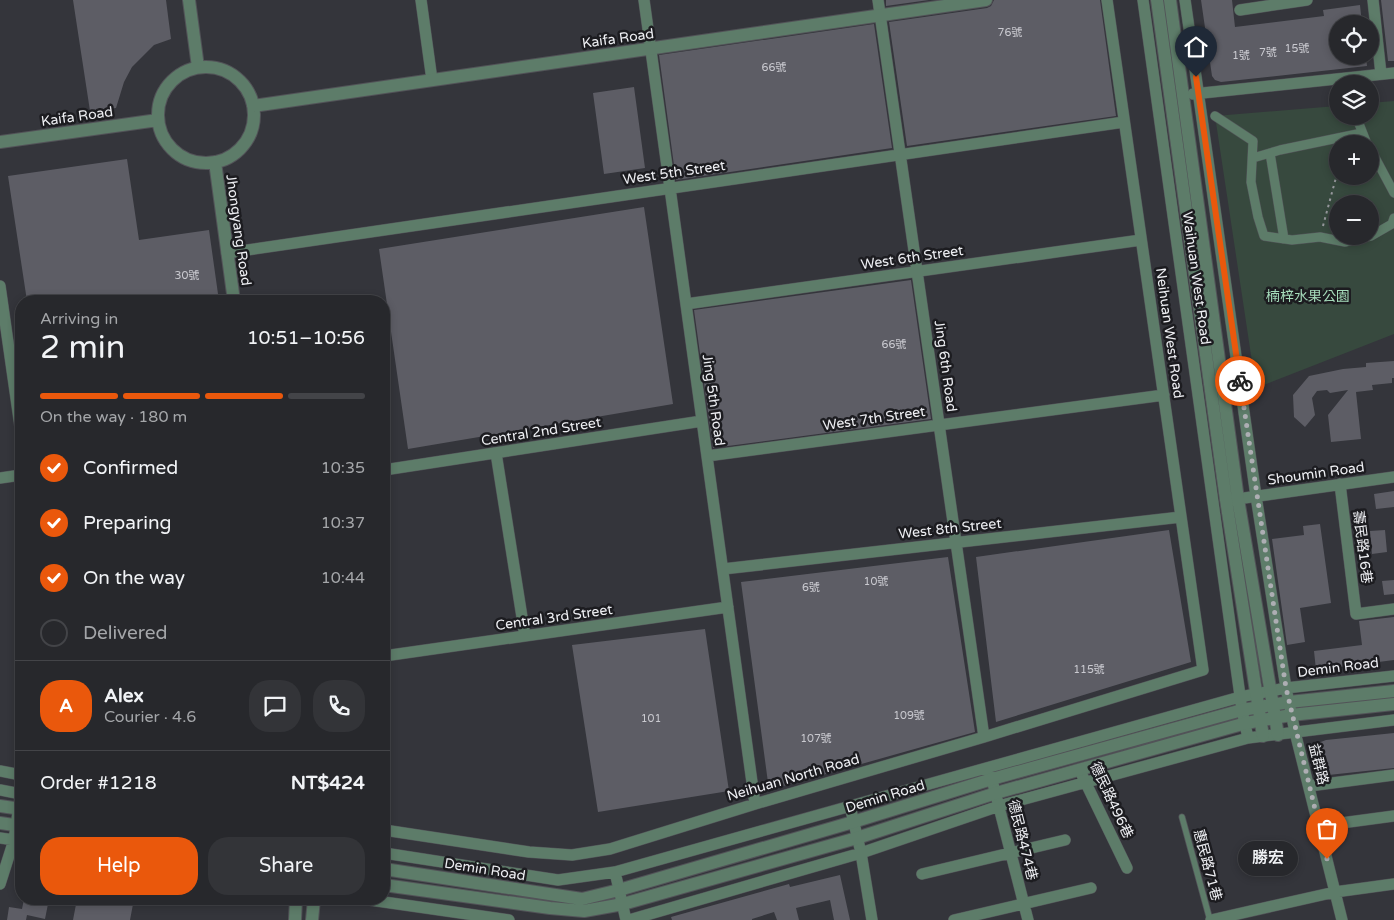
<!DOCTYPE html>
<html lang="en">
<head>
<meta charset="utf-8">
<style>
  body { margin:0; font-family:"Varela Round","Noto Sans TC",sans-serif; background:#333438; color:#f1f3f6; height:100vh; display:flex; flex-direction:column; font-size:19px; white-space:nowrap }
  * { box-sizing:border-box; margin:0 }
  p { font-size:16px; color:#a4a6a9 }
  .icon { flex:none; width:28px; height:28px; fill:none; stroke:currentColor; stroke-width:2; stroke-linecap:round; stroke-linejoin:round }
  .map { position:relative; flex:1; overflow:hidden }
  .side { position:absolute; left:15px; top:295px; width:375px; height:610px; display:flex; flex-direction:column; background:#27282c; border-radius:20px; box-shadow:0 2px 8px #0003,0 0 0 1px #434448 }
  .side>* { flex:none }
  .tools { position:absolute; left:1329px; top:15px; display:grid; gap:10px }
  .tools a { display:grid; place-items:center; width:50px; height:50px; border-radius:50%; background:#27282c; box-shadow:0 2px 8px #0003,0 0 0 1px #434448; font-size:25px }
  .pin { position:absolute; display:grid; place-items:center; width:42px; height:42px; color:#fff; margin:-51px -21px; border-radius:50% 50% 50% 0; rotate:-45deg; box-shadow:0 0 5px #0007 }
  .pin .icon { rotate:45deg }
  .courier { position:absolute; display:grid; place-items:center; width:50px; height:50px; margin:-25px; border:4px solid #ea580c; border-radius:50%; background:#fff; color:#222; box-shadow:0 1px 6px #0007 }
  .bubble { position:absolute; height:35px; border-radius:18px; background:#27282c; box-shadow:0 2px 8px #0003,0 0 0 1px #434448; font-size:16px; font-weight:600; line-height:35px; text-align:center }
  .headline em { font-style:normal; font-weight:600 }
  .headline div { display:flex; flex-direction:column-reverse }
  .headline { display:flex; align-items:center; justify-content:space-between; height:85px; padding:0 25px }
  h1 { font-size:32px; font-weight:600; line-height:38px }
  .bar { display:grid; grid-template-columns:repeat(4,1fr); gap:8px 5px; align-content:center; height:60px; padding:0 25px }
  .bar i { height:6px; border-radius:4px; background:#434448 }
  .bar .current { background:#ea580c }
  .bar p { grid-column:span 4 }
  .line { display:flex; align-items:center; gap:12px; padding:0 25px; border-top:1px solid #434448 }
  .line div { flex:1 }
  .round { display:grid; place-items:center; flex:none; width:52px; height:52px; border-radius:20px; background:#333438 }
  ol { padding:0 25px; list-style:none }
  li { display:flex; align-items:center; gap:15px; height:55px }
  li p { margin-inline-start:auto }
  li .icon { padding:5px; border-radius:50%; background:#ea580c; color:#fff; stroke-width:4 }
  li:last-child { color:#a4a6a9 }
  li i { width:28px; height:28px; border:2px solid #434448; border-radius:50% }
  .action { display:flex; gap:10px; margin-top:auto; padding:10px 25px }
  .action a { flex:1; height:58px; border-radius:20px; background:#ea580c; color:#fff; font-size:20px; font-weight:600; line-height:58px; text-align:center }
  .action a+a { background:#333438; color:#f1f3f6 }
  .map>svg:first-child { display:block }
</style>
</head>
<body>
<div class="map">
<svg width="1394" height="920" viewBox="0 0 1394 920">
  <rect width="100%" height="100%" fill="#34353b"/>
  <path fill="#37493e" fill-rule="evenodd" d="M1394 101V334L1256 388 1215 116 1337 106 1338 116H1370V103ZM1338 144H1370V176H1338ZM1338 204H1370V236H1338Z"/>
  <path fill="#5d5d65" d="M73 0H166L171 39 154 45 132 67 124 82 116 108 90 111Z
    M886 0H929L886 6Z
    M994 0H1100L1116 116 907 146 889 22 987 8 991 6Z
    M1201 0H1232L1235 27 1324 16 1323 10 1360 5 1362 24H1338V56H1366L1367 66 1221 82 1215 80 1212 76Z
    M1381 0H1394V61H1388Z
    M874 24 892 148 676 180 659 55Z
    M634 87 645 168 604 174 593 93Z
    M127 159 139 240 209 230 219 301H27L8 176Z
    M644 207 673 404 408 449 379 249Z
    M911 280 931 419 713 448 694 310Z
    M1394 361V378H1392V383L1372 385 1373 390 1356 392 1361 439 1331 442 1328 415 1348 390 1330 393 1327 390 1317 391 1312 398 1315 415 1305 427 1294 417 1293 395 1309 376 1343 369 1366 367V363Z
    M1394 491V507L1376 509 1374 494Z
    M1320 524 1331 603 1300 608 1305 642 1287 645 1272 539 1304 535 1303 526Z
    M1169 530 1191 662 996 722 976 557Z
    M1385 530 1387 552 1372 554 1370 531Z
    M948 557 975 732 769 790 741 582Z
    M1394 580V594L1384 595 1382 581Z
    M1394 617V660L1316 670 1314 651 1362 645 1359 621Z
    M705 629 729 791 598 812 572 645Z
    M1394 733V768L1319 776 1313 749 1318 743 1326 740Z
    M840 875 850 920H834L830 900 796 908 799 920H777L774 912 752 919V920H672L671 917 789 884 790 887Z
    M24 899H49L45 919 27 915 26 920H7L9 907 22 909Z
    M77 899H134L130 920H73Z"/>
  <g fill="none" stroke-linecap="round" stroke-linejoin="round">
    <g stroke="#525358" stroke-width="7">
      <path id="service" d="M1182 817 1210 920"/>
    </g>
    <g stroke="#525358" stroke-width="10">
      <path id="pedestrian" d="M1215 116 1253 141 1251 182 1258 217 1264 236 1292 240 1320 237 1345 242 1371 236 1392 224 1394 218
        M1356 116 1367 144
        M1370 148 1394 193
        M1270 153 1284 239
        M1253 158 1280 150 1362 133"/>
    </g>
    <g stroke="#525358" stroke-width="12">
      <path id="minor" d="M421 0 432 80
        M644 0 755 804
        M878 0 984 737
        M1143 0 1242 710 1248 738
        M1185 0 1256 496 1286 688 1295 732 1342 920
        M1373 0 1381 74
        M1240 10 1307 0
        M1193 94 1394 73
        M227 253 1124 122
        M0 286 21 433
        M686 304 1141 240
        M496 453 525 636
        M707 456 1164 395
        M384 470 702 421
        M0 478 21 475
        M1340 484 1356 614 1394 609
        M1230 500 1394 477
        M723 569 1181 517
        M384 656 728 607
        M0 771 21 775
        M990 772 1028 920
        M1082 775 1127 868
        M1309 786 1394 775
        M0 790 21 794
        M850 806 861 853 872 920
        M1319 826 1394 816
        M384 830 529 852 572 855 610 849 755 804 984 737 1203 670 1107 0
        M0 838 21 841
        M384 853 558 880 615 872 1240 697 1286 688 1394 676
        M615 872 626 920
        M922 874 1065 840
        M0 884 14 840 21 791
        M363 899 509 920
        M629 920 861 853 999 806 1248 738 1394 720
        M954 920 1091 888
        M1211 920 1335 892 1394 884"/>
    </g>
    <g stroke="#525358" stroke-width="14">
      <path id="tertiary" d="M189 0 198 67
        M1157 0 1226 500 1263 736
        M1170 0 1238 499 1278 735
        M158 115a48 48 0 1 1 96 0a48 48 0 1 1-96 0Z
        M253 106 986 0
        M0 142 158 120
        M215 162 234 301
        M0 806 21 809
        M0 823 21 826
        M384 869 582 899 619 890 853 822 992 779 1242 710 1289 702 1394 691
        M384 885 550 908 584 911 623 904 857 838 996 793 1246 723 1291 715 1394 704
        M295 920 296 899
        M312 920 314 899"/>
    </g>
    <path stroke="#98999e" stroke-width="2" stroke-dasharray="2.5 4" stroke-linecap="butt" d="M1323 226 1338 170"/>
    <use href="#service" stroke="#5d7c69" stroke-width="5.5"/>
    <use href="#pedestrian" stroke="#5d7c69" stroke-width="9"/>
    <use href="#minor" stroke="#5d7c69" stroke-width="11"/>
    <use href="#tertiary" stroke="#5d7c69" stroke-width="12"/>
  </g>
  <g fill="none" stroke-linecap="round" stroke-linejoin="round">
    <path stroke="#adaeb3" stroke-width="5" stroke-dasharray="0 9" d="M1240 381 1286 688 1327 859"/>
    <path stroke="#ea580c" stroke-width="6" d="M1196 77 1240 381"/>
  </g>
  <g text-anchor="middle" stroke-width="5" stroke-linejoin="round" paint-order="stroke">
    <g font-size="11" fill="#cacad0">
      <text x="1010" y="36">76號</text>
      <text x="1297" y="52">15號</text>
      <text x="1268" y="56">7號</text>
      <text x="1241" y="59">1號</text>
      <text x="774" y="71">66號</text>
      <text x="187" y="279">30號</text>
      <text x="894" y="348">66號</text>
      <text x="876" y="585">10號</text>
      <text x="811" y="591">6號</text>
      <text x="1089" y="673">115號</text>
      <text x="909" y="719">109號</text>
      <text x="651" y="722">101</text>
      <text x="816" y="742">107號</text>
    </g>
    <g font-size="14" fill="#eeeff3" stroke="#1c1c20">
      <text transform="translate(618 38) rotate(-8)" y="5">Kaifa Road</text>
      <text transform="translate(77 116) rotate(-8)" y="5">Kaifa Road</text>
      <text transform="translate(674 172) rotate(-8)" y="5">West 5th Street</text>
      <text transform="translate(239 230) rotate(82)" y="5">Jhongyang Road</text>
      <text transform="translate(912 257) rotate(-8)" y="5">West 6th Street</text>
      <text transform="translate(1197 278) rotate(82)" y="5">Waihuan West Road</text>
      <text transform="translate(1170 333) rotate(82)" y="5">Neihuan West Road</text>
      <text transform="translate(946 366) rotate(82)" y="5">Jing 6th Road</text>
      <text transform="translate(714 400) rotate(82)" y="5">Jing 5th Road</text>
      <text transform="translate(874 418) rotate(-8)" y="5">West 7th Street</text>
      <text transform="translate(541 431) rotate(-9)" y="5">Central 2nd Street</text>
      <text transform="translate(1316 473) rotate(-8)" y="5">Shoumin Road</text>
      <text transform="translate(950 528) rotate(-6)" y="5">West 8th Street</text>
      <text transform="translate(1363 547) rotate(83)" y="5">壽民路16巷</text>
      <text transform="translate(554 617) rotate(-8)" y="5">Central 3rd Street</text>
      <text transform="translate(1338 667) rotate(-7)" y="5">Demin Road</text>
      <text transform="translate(1319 764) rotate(76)" y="5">益群路</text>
      <text transform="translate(793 777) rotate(-16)" y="5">Neihuan North Road</text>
      <text transform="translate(885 796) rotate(-17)" y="5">Demin Road</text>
      <text transform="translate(1112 800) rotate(65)" y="5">德民路496巷</text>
      <text transform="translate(1023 840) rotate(76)" y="5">德民路474巷</text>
      <text transform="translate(1208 865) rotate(75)" y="5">惠民路71巷</text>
      <text transform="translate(485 869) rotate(9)" y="5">Demin Road</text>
    </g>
    <g font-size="14" fill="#a5dbba" stroke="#1c1c20">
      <text x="1308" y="301">楠梓水果公園</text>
    </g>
  </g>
</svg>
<div class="tools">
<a><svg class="icon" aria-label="locate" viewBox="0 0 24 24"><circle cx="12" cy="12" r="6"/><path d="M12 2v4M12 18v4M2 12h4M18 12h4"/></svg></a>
<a><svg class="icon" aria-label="layers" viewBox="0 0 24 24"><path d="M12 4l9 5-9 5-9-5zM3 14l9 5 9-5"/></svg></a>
<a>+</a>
<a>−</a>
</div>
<div class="pin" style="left:1327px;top:859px;background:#ea580c"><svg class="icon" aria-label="bag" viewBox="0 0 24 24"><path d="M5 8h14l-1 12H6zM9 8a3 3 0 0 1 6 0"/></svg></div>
<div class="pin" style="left:1196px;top:77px;background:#1f2937"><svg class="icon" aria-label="home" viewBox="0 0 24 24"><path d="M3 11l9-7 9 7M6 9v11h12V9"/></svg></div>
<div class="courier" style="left:1240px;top:381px"><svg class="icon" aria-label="bike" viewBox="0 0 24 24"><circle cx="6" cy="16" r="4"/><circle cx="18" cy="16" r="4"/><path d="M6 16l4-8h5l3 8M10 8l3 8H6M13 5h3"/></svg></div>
<div class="bubble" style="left:1238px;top:841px;width:60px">勝宏</div>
<section class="side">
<div class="headline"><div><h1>2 min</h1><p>Arriving in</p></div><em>10:51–10:56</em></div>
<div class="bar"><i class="current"></i><i class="current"></i><i class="current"></i><i></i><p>On the way · 180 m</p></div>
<ol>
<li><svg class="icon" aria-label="check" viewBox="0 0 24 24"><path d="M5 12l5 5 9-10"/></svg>Confirmed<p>10:35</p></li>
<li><svg class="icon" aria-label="check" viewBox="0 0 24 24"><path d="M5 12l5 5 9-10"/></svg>Preparing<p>10:37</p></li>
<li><svg class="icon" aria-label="check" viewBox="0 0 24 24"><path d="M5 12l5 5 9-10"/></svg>On the way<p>10:44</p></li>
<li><i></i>Delivered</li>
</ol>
<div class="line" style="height:90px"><b class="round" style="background:#ea580c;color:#fff">A</b><div><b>Alex</b><p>Courier · 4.6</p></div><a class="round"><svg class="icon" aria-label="chat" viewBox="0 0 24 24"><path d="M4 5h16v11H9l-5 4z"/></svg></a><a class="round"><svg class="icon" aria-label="phone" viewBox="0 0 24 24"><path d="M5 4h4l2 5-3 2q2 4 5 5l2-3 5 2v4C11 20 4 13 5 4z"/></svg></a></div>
<div class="line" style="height:65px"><div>Order #1218</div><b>NT$424</b></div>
<div class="action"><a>Help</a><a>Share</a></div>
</section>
</div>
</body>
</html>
